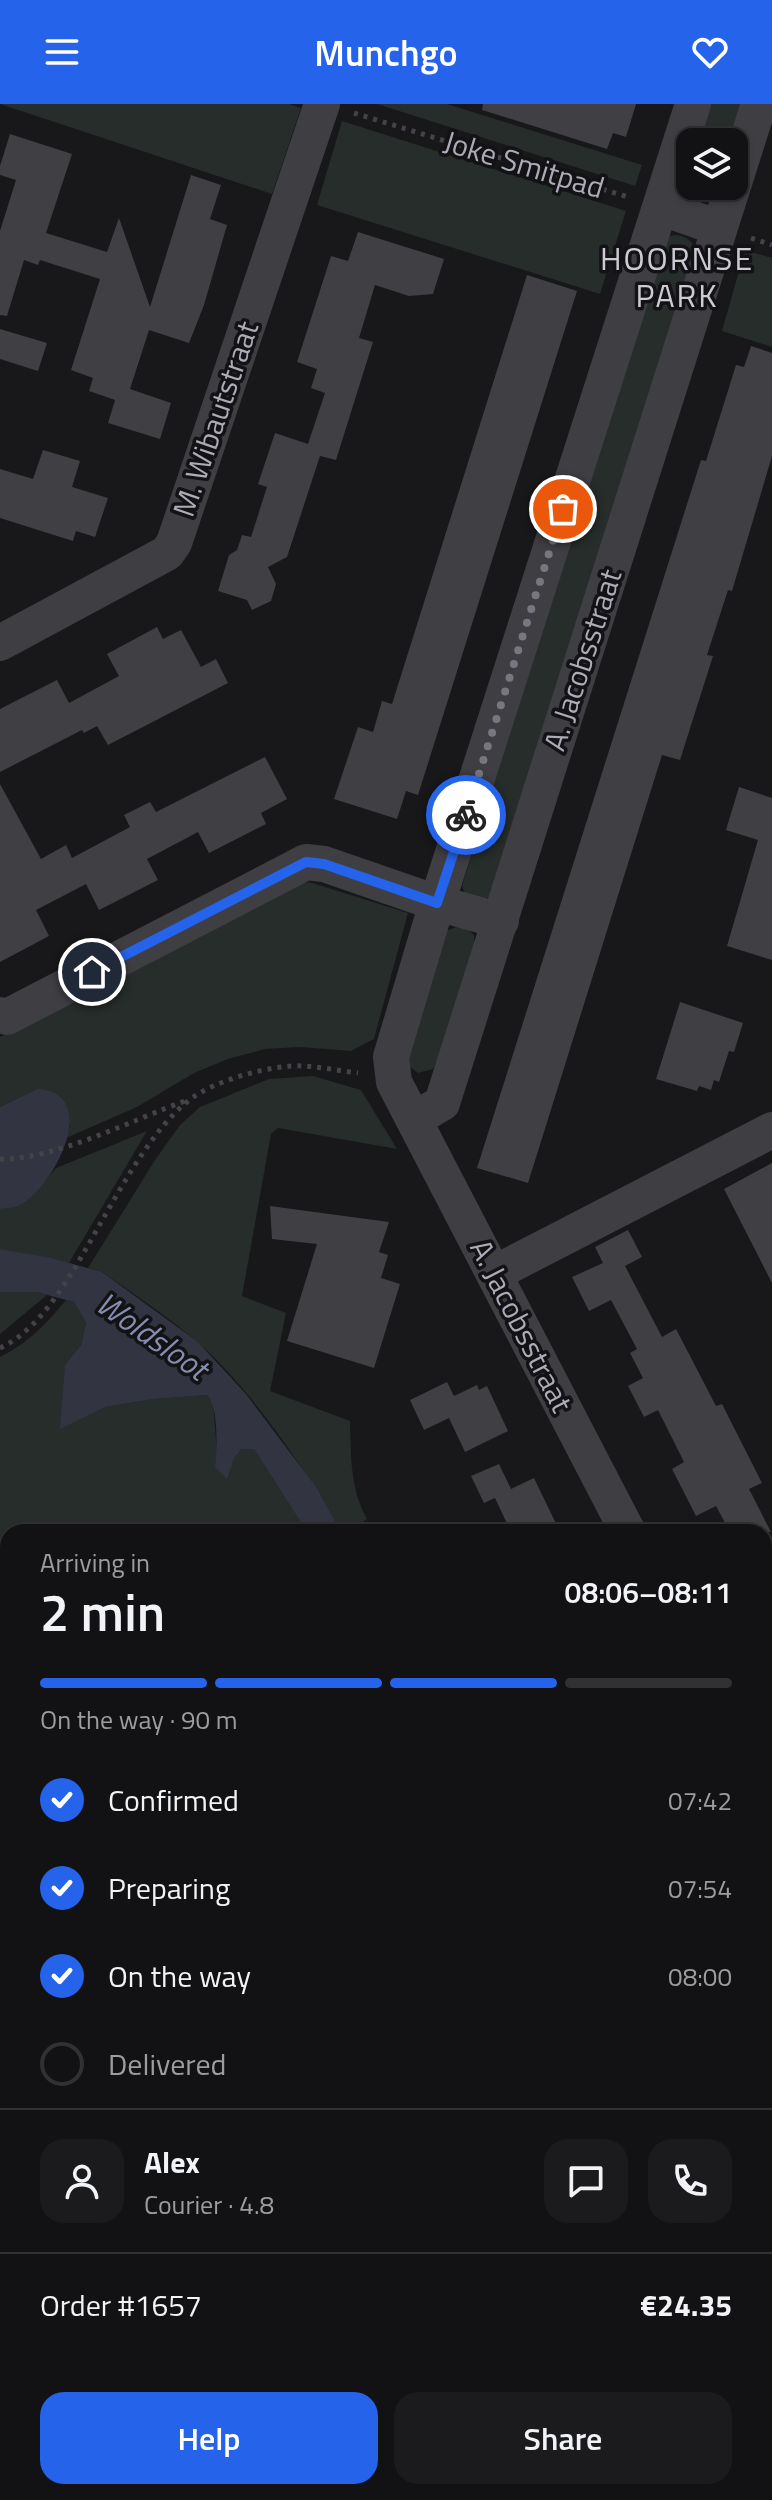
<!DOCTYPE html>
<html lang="en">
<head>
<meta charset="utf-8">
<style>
  body { margin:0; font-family:"Titillium Web",sans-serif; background:#1b1a1c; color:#f1f3f6; height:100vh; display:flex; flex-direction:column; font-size:30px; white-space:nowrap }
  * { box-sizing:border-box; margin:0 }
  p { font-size:26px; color:#9c9da0 }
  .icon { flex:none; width:44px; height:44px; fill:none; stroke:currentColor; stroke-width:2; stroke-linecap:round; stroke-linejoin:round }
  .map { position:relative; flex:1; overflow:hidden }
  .side { position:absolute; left:0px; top:1420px; width:772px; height:976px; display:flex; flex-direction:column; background:#121113; border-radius:24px 24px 0 0; box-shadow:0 2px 6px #0004,0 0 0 2px #313133 }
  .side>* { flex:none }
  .fabs { position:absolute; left:676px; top:24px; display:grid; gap:16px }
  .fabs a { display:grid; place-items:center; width:72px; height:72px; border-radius:16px; background:#121113; box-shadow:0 2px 6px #0004,0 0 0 2px #313133; font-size:40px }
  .pin { position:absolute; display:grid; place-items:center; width:68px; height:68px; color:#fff; margin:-34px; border:4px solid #fff; border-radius:50%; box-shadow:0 2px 8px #0007 }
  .courier { position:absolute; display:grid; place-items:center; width:80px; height:80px; margin:-40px; border:6px solid #2563eb; border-radius:50%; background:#fff; color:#222; box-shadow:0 2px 10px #0007 }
  .summary em { font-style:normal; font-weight:600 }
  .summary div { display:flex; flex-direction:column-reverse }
  .summary { display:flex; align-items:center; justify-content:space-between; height:136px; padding:0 40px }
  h1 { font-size:52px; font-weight:600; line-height:60px }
  .bar { display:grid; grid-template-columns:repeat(4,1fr); gap:12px 8px; align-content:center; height:96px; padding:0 40px }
  .bar i { height:10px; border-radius:6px; background:#313133 }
  .bar .current { background:#2563eb }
  .bar p { grid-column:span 4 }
  .line { display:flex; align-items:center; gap:20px; padding:0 40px; border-top:2px solid #313133 }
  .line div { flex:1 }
  .round { display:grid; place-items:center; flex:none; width:84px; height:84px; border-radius:24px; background:#1b1a1c }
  ol { padding:0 40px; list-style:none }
  li { display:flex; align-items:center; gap:24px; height:88px }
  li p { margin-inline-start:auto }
  li .icon { padding:8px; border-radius:50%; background:#2563eb; color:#fff; stroke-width:4 }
  li:last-child { color:#9c9da0 }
  li i { width:44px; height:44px; border:4px solid #313133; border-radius:50% }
  .button { display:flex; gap:16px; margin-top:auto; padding:16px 40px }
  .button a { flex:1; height:92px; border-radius:24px; background:#2563eb; color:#fff; font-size:32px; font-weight:600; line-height:92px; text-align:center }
  .button a+a { background:#1b1a1c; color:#f1f3f6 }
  header { display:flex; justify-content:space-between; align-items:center; height:104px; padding:0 40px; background:#2563eb; color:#fff; font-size:36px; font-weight:600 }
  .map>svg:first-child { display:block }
</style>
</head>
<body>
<header><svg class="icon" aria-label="menu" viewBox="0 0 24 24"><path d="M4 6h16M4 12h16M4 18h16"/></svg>Munchgo<svg class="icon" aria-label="heart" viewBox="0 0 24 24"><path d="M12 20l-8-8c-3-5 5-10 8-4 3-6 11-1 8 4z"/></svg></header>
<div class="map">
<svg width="772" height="2396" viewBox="0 0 772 2396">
  <rect width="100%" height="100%" fill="#181719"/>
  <path fill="#262d2a" d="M0 0H289L301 4 272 90Z
    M377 0H447L642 61 635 82Z
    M710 0H749L734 38H698Z
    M342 17 626 107 600 190 317 101Z
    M677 131C688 133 693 137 695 148L494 790 480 798 465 790 462 782 662 138 668 132Z
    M745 146 772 154V243L722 227Z
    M309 778 408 809 374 935 351 947 300 943 265 945 228 955 194 969 137 1003 66 1034 70 1021 37 985 0 1003V933L297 780Z
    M459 822 468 825 474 831V847L443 946 433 965 418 969 409 962 407 953 446 827Z
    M313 972 361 986 397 1045 278 1024 271 1030 242 1192 286 1209 270 1287 350 1317C351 1351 350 1385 367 1415L348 1428H341C307 1367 249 1282 196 1237 167 1212 134 1190 102 1168L88 1164 155 1056 180 1021 200 1003 269 975Z
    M147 1027 69 1159 0 1145V1105L18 1102 34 1090 56 1064Z
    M0 1188H36L47 1191 0 1230Z
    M66 1196 74 1198 86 1219 81 1241 65 1261 105 1303 154 1295 207 1291 213 1297 217 1349 215 1363 234 1354 242 1345H254L307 1428H8V1647L0 1632V1253C28 1239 47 1219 66 1196Z
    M0 1855 8 1870V2162L0 2147Z
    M764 2280 772 2297V2396H671V2388H764Z
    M124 2388H277L281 2396H128Z
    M392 2388H541V2396H396Z"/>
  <path fill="#323541" d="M37 985C103 988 54 1085 18 1102 13 1104 6 1104 0 1105V1003Z
    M0 1145 51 1154 102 1168 198 1238 246 1290 316 1383 341 1428H307L254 1345H242L234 1354 227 1375 215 1363C217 1346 219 1303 207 1291L154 1295 105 1303 60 1325 65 1261 81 1241 86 1219 74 1198 36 1188H0Z
    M0 2147 8 2162V2272L0 2251Z
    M764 2192 772 2209V2297L764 2280Z
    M541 2388H671V2396H541Z"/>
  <path fill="#403f43" d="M483 0H636L626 33 613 29 607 45 482 6Z
    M10 30 72 50 46 129 107 148 119 114 150 203 191 71 221 81 210 115 227 121 204 201 189 239 149 226 130 285 171 299 160 335 108 319 115 296 89 287 93 274 71 266 100 175 40 156 38 161 24 156 7 212 0 211V127L16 76 0 71V62Z
    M358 128 444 155 433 190 409 192 375 181 359 234 373 238 336 356 320 352 287 453 268 463 276 480 271 497 252 506 247 496 218 487 229 451 237 446 242 431 251 433 267 383 258 380 275 329 308 340 325 289 311 284 317 265 297 258 331 152 348 157Z
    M527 171 577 187 418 691 406 687 397 715 334 695 358 623 373 628 382 597 392 600Z
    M0 225 47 239 38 267 0 255Z
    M751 242 772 249V352L732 487 728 486 707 551 713 552 680 656 662 651 528 1079 477 1064 701 356 706 357 736 261 744 263Z
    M43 346 80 357 72 383 108 394 95 433 76 427 73 437 0 414V365L33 375Z
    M157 523 163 535 181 526 201 563 216 555 228 579 108 641 97 622 84 629 82 626 0 668V605L57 576 69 599 119 572 107 550Z
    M265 653 287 695 261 709 266 720 209 749 198 728 147 755 158 776 99 806 86 780 36 806 49 832 0 858V680L41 755 66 741 72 754 130 723 124 711 150 698 156 708Z
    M739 683 772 694V856L727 842 758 736 726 726Z
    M680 898 743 919 734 948 729 947 719 978 714 976 711 986 699 982 697 987 656 975Z
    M772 1059V1179L724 1085Z
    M270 1102 389 1118 379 1148 388 1151 381 1174 400 1180 374 1264 287 1237 317 1140 272 1135Z
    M628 1126 642 1153 625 1162 662 1233 676 1225 716 1302 722 1300 762 1379 749 1385 771 1428H730L716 1402 696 1412 672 1365 684 1358 658 1306 644 1313 628 1282 643 1274 630 1249 637 1245 611 1196 589 1207 572 1173 603 1159 595 1143Z
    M447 1278 454 1292 477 1281 479 1286 487 1282 508 1327 465 1348 449 1314 424 1326 410 1296Z
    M499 1360 511 1385 534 1374 560 1428H511L495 1394 484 1399 471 1372Z"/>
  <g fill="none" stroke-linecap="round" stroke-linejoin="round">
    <path stroke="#434349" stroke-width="5" stroke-dasharray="4 6" stroke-linecap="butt" d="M354 9 628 93
      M751 134 772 141
      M0 1055C54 1056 132 1016 185 997
      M0 1244C31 1230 54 1197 71 1170 103 1119 142 1034 188 997 212 977 272 960 303 962 322 963 340 967 358 969
      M0 1828 8 1843
      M0 1995 8 2011
      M205 2388 209 2396"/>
    <path stroke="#3f3e43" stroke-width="36" d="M734 79 759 0
      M660 103 719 124
      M0 539 167 449 174 439 322 0
      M0 911 7 913 306 758 324 760 437 799 501 817
      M415 1015 442 999 733 82
      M495 1169 772 1026
      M628 1428 394 978 391 953 437 799 693 0
      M764 1692 769 1701 772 1699"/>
    <path stroke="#48474d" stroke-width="44" d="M0 1666 8 1681
      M0 1739 8 1755
      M335 2388 339 2396
      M375 2388 380 2396"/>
  </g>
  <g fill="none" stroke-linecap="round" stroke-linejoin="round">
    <path stroke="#787780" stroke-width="8" stroke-dasharray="0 14.4" d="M466 711 563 405"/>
    <path stroke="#2563eb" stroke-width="10" d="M92 868 306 758 324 760 437 799 466 711"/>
  </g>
  <g text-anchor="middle" stroke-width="7" stroke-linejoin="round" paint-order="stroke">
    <g font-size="30" fill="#acabb7" stroke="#131214">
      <text transform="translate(524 61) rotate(17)" y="10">Joke Smitpad</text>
      <text transform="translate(216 315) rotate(-71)" y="10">M. Wibautstraat</text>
      <text transform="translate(583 556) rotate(-72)" y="10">A. Jacobsstraat</text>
      <text transform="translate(521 1222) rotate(63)" y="10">A. Jacobsstraat</text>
    </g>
    <g font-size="32" letter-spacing="2" fill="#cccbd4" stroke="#131214">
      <text x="677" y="166">HOORNSE<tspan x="677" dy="37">PARK</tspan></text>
    </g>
    <g font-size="32" font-style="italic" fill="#868caf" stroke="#131214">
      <text transform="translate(152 1232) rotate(35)" y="11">Woldsloot</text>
    </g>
  </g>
</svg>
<div class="fabs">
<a><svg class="icon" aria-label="layers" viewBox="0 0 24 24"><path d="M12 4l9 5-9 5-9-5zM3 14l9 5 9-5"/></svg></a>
</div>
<div class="pin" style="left:563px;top:405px;background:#ea580c"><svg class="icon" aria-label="bag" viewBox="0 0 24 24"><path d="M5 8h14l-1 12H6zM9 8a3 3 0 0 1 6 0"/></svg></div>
<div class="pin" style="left:92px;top:868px;background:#1f2937"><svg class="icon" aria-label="home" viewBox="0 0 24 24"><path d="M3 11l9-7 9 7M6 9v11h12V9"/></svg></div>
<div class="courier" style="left:466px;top:711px"><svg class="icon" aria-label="bike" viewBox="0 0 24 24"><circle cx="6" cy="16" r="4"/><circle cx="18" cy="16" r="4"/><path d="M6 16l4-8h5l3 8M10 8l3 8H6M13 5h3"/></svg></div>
<section class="side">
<div class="summary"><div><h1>2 min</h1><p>Arriving in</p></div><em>08:06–08:11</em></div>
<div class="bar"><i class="current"></i><i class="current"></i><i class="current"></i><i></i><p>On the way · 90 m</p></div>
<ol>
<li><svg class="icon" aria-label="check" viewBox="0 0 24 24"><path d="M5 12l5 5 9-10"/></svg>Confirmed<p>07:42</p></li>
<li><svg class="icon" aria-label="check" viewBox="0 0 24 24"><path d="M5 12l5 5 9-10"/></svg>Preparing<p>07:54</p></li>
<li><svg class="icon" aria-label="check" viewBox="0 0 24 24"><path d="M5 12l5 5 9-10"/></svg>On the way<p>08:00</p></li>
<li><i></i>Delivered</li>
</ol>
<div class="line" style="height:144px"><a class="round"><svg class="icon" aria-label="person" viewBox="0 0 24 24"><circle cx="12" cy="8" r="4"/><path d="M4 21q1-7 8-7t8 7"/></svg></a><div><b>Alex</b><p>Courier · 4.8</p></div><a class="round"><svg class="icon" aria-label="chat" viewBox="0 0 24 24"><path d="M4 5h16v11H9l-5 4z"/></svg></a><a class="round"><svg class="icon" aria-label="phone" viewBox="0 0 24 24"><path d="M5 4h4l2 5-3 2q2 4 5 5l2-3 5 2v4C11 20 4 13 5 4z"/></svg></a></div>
<div class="line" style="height:104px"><div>Order #1657</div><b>€24.35</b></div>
<div class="button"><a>Help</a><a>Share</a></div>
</section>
</div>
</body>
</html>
